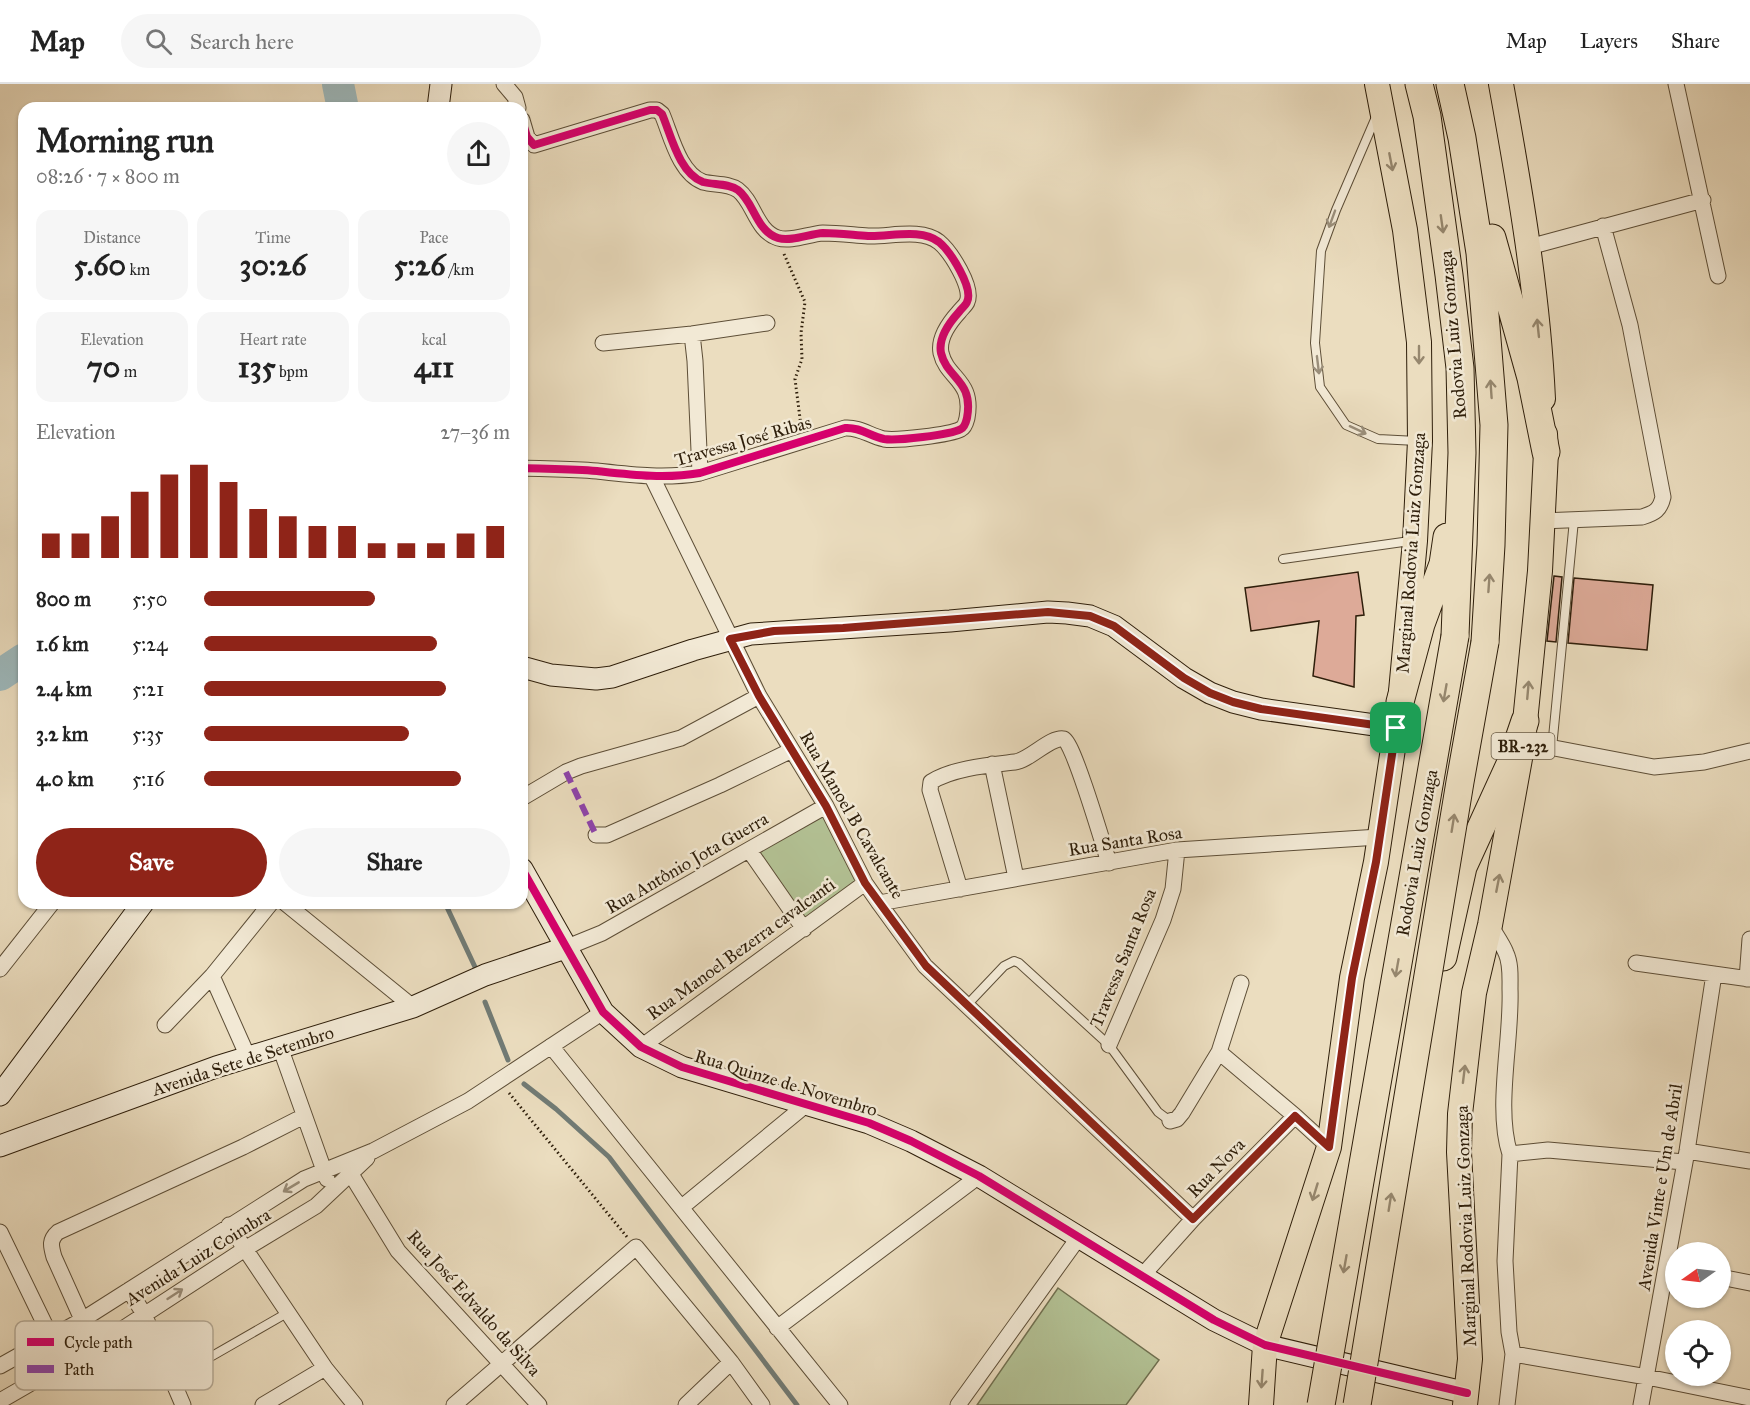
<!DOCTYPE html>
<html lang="en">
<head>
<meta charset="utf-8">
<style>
	:root { --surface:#fff; --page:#f6f6f6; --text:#222; --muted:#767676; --line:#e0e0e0; --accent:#8f2418 }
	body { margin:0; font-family:"IM FELL Great Primer",serif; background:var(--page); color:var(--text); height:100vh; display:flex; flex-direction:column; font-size:22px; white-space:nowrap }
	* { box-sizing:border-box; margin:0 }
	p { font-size:20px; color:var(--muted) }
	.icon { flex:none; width:33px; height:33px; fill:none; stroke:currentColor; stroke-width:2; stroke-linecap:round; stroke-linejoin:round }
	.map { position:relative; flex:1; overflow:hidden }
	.panel { position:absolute; left:18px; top:18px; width:510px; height:807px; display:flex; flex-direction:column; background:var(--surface); border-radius:18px; box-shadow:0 2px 4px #0004 }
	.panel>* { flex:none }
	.needle { width:39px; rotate:256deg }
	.controls { position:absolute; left:1665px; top:1158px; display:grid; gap:12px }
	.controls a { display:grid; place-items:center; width:66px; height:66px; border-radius:50%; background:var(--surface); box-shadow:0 2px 4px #0004; font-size:30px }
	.pin { position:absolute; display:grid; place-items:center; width:51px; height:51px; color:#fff; margin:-26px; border-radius:12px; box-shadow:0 3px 9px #0006 }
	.round { display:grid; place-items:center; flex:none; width:63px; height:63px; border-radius:32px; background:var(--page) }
	.overview { display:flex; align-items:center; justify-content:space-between; height:102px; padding:0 18px }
	h1 { font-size:33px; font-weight:800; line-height:45px }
	.metrics { display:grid; grid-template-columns:repeat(3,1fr); gap:9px; height:102px; padding:6px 18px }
	.metrics div { display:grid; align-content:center; border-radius:15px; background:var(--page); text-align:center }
	.metrics b { font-size:30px; font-weight:800 }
	.metrics small { font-size:16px; font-weight:400 }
	.metrics p { font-size:16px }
	.chart { height:168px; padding:12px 18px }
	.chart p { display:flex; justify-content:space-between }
	.chart svg { width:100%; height:108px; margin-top:6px; stroke:var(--accent); stroke-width:6 }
	.primary-button { display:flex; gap:12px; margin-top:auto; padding:12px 18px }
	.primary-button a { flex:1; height:69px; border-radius:36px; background:var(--accent); color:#fff; font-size:24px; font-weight:800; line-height:69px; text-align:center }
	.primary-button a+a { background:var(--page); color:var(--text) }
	ul { padding:0 18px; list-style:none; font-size:20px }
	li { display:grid; grid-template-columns:96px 72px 1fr; align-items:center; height:45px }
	li i { height:15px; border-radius:8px; background:var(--accent) }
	header { display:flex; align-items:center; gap:36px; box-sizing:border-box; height:84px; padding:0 30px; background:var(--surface); border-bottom:2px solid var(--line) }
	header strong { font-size:28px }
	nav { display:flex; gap:33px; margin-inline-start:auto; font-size:21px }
	.search { width:420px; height:54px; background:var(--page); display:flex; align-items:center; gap:15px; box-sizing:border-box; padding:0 21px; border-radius:33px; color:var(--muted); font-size:22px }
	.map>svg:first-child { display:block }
	.green { fill:#b3c295; stroke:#707050; stroke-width:1.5 }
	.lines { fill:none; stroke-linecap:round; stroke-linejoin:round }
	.stream { stroke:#717b75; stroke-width:5 }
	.river { stroke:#9db9bd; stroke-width:32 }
	.building { fill:#ddaa98; stroke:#2e1e0a; stroke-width:1.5 }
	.lane-casing { stroke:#5d4e37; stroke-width:10 }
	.street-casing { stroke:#5d4e37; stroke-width:17 }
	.secondary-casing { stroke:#2e1e0a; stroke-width:23 }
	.primary-casing { stroke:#2e1e0a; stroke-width:26 }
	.highway-casing { stroke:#2e1e0a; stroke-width:29 }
	.path { stroke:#2e1e0a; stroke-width:3; stroke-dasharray:1.5 3; stroke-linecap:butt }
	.lane { stroke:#f2e9d5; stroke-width:8 }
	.street { stroke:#f2e9d5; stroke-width:15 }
	.secondary { stroke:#f2e9d5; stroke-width:21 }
	.primary { stroke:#ebddbf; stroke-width:24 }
	.highway { stroke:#ebddbf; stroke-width:27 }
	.highway-bridge-casing { stroke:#2e1e0a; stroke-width:29; stroke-linecap:butt }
	.highway-bridge { stroke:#ebddbf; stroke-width:27 }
	.quiet { stroke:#8e44ad; stroke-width:6; stroke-dasharray:12 6; stroke-linecap:butt }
	.cycleway-casing { stroke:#f2e9d5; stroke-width:11 }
	.cycleway { stroke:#d6006c; stroke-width:8 }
	.oneway { stroke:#96876e }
	.oneway2 { stroke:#9a8e7a }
	.route-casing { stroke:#fff; stroke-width:12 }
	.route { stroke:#8f2418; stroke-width:8 }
	.labels { text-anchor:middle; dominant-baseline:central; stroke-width:5; stroke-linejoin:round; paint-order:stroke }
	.shield { fill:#f2e9d5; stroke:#695b47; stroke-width:1.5 }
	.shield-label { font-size:16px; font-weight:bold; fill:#2e1e0a }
	.street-label { font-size:18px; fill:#2e1e0a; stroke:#f2e9d5 }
	.key { fill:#f2e9d5; stroke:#b7ac98; stroke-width:1.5 }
	.key-label { font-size:16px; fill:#2e1e0a }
</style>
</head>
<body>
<header>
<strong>Map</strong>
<div class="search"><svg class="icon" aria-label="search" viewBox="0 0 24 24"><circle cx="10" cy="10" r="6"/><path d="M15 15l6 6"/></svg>Search here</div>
<nav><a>Map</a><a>Layers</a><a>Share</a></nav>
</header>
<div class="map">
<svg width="1750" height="1321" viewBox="0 0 1750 1321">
	<rect width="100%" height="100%" fill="#ebddbf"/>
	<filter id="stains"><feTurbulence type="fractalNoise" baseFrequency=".00333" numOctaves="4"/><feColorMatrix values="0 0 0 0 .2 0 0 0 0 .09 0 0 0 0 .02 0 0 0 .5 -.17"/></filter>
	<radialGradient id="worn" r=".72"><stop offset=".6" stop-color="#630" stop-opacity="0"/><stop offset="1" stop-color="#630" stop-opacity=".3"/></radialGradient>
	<!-- green -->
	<path class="green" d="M824,728L861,797L807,837L756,766Z
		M1058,1204L1159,1276L1126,1321H977Z"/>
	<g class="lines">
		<!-- stream -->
		<path class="stream" d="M445,819L475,883
			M485,918L508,976
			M524,1000L556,1025L609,1073L797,1321"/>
		<!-- river -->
		<path class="river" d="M338,0L342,20L340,24
			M0,591L24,575"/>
	</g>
	<!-- building -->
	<path class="building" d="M1358,488L1364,531L1356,532L1354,603L1313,592L1319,537L1251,547L1245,504Z
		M1554,492L1562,493L1556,558L1547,557Z
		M1574,494L1653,501L1647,566L1568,559Z"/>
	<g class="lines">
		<!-- lane casing -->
		<g class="lane-casing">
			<path id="lane" d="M1376,33L1336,126L1321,167L1315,259L1320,303L1346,341L1378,355L1417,357
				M1283,475L1410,457
				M1552,664L1574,436
				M967,921L1004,882L1014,877L1019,879L1109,961L1158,1028L1170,1037
				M172,1295L287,1229"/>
		</g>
		<!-- street casing -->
		<g class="street-casing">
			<path id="street" d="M504,0L515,13L518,24
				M1676,0L1718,192
				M522,36L527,53L534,61L650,26H657L662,30C671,51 679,89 703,98C714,101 728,99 738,106C754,118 756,147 778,154C791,158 809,150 823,149C838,149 853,151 868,152C890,153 921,144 939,158C950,167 974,204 967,218C966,221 961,225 959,228C949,239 938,254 941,269C947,295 974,296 967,334C966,338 965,343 961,345C950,351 896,357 884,355C870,352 860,343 845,344L700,389C665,395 633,391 597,387C572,385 547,385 522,384
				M1529,163L1703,116
				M692,250L695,277L700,389
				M603,259L692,250L767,239
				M652,393L759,612L826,722L865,799L879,819L925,882L1193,1135
				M1541,437L1642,433C1655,429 1660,426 1663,413L1630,241L1603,142
				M1523,658L1654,683L1704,678L1750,667
				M992,680L1016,794
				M522,714L566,688L581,682L681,654L759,612
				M596,751H607L720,701L792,666
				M749,766L804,845
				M960,805L930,706L931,698C953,684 990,681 1015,678C1030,676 1051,652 1064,655C1073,658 1104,763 1109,779
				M285,819L413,923
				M879,819L1177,766L1379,753
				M1490,841C1495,850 1502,859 1506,869C1511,880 1510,893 1510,905C1512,956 1495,1024 1510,1070
				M565,864L602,849L826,722
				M1636,879L1750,895
				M0,885L52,819
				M212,892L248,973
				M1747,895L1750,855
				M165,941L212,892L271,819
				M1109,961L1163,836L1173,805L1177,766
				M551,962L840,1321
				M280,963L327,1095
				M641,963L865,799
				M1219,968L1295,1032L1329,1063
				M1170,1037L1177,1035L1182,1029L1219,968L1241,899
				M1687,1067L1750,1077
				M346,1082L398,1167L539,1321
				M682,1123L807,1020
				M229,1141L325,1284L355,1321
				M0,1148L64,1280
				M1142,1192L1193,1135L1295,1032
				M1720,1193L1750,1199
				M129,1206L144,1230L183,1321
				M777,1244L979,1092
				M94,1262L54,1173C51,1162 49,1156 58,1148L243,1063L304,1032
				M1513,1270L1647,1293L1750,1314
				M0,1282L82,1236L304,1095L373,1067L468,1017L603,928
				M0,1317L104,1257L245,1165L316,1122L367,1074
				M263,1321L325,1284
				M454,1321L636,1163L731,1278L762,1321
				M686,1321L731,1278
				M958,1321L1079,1153
				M1507,1321L1513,1270L1509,1248L1505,1177L1510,1070L1548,1066L1684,1078
				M1641,1321L1687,1067L1714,890"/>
		</g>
		<!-- secondary casing -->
		<g class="secondary-casing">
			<path id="secondary" d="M438,24L441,0
				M522,583L551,591L596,595L612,593L693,566L751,550L950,537L1048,528L1067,529L1090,532L1114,542L1184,594L1210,609L1233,618L1261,625L1396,644
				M522,785L603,928L641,963L682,983L869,1039L911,1057L979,1092L1214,1236L1265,1261L1467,1309
				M0,1011L143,819
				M0,1062L216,983L413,923L485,891L565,864"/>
		</g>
		<!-- primary casing -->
		<g class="primary-casing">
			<path id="primary" d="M1501,0C1520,105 1538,209 1543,315
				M1261,1321L1265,1261L1329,1063L1352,894L1376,778L1400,618L1415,457L1420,357L1419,258L1405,146L1377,0
				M1465,1321L1470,1275L1459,1068L1460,1030L1474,909L1490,841L1523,658L1540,487L1546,368L1545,350"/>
		</g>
		<!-- highway casing -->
		<g class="highway-casing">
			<path id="highway" d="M1419,0L1427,32L1449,191L1460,284L1462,369L1455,552
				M1450,0L1462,54L1480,169L1494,341L1491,461L1485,558
				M1492,154L1531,294L1546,368
				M1400,618L1421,540L1443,480L1447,453
				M1443,873L1463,783L1511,678L1525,637"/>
		</g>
		<!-- path -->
		<path class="path" d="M784,170L805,218L801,249L802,275L795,295L801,342
			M509,1009L627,1153"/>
		<!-- lane -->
		<use href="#lane" class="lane"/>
		<!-- street -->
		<use href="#street" class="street"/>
		<!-- secondary -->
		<use href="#secondary" class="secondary"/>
		<!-- primary -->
		<use href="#primary" class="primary"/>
		<!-- highway -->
		<use href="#highway" class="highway"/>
		<!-- highway-bridge casing -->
		<g class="highway-bridge-casing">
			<path id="highway-bridge" d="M1321,1321L1455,552
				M1357,1321L1460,698L1485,558"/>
		</g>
		<!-- highway-bridge -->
		<use href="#highway-bridge" class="highway-bridge"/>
		<!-- quiet -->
		<path class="quiet" d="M566,688L596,751"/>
		<!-- cycleway casing -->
		<g class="cycleway-casing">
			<path id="cycleway" d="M522,36L527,53L534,61L650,26H657L662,30C671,51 679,89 703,98C714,101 728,99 738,106C754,118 756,147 778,154C791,158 809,150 823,149C838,149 853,151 868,152C890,153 921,144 939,158C950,167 974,204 967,218C966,221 961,225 959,228C949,239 938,254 941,269C947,295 974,296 967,334C966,338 965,343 961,345C950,351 896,357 884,355C870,352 860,343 845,344L700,389C665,395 633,391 597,387C572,385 547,385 522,384
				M522,785L603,928L641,963L682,983L869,1039L911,1057L979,1092L1214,1236L1265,1261L1467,1309"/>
		</g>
		<!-- cycleway -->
		<use href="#cycleway" class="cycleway"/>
	</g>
	<!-- one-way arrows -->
	<defs><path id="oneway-shaft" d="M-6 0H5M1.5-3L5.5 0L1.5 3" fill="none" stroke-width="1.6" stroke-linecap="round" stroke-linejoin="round" transform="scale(1.5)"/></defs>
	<g class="oneway">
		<use href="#oneway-shaft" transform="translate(1391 78) rotate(79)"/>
		<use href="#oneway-shaft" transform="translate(1442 140) rotate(82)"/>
		<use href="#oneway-shaft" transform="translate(1538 244) rotate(-96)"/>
		<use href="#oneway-shaft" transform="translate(1419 271) rotate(90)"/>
		<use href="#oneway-shaft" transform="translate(1491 305) rotate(-94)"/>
		<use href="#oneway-shaft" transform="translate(1489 499) rotate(-86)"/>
		<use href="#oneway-shaft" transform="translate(1528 606) rotate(-85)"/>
		<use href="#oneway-shaft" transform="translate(1445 609) rotate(100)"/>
		<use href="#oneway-shaft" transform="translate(1453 739) rotate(-81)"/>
		<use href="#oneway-shaft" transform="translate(1498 799) rotate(-79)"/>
		<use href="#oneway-shaft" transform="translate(1397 884) rotate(100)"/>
		<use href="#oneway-shaft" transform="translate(1464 990) rotate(-83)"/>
		<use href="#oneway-shaft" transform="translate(1315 1108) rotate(107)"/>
		<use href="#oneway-shaft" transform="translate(1390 1118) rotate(-81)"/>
		<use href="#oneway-shaft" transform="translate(1345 1180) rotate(100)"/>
		<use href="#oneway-shaft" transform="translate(1262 1295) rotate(94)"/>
	</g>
	<g class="oneway2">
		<use href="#oneway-shaft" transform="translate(1332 135) rotate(110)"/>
		<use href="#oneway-shaft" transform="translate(1318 281) rotate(83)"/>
		<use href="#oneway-shaft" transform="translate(1358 346) rotate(25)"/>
		<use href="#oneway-shaft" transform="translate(291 1103) rotate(149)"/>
		<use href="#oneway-shaft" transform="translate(175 1210) rotate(-33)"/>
	</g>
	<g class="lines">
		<!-- route casing -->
		<g class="route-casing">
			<path id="route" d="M1048,528L1090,532L1114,542L1184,594L1210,609L1233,618L1261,625L1396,644L1376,778L1352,894L1329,1063L1295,1032L1193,1135L926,882L865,799L826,722L759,612L730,555L774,547L843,544Z"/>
		</g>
		<!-- route -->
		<use href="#route" class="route"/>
	</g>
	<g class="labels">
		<!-- shield labels -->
		<rect class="shield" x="1491.5" y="649" width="63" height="26" rx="4.5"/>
		<g class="shield-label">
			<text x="1523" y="662">BR-232</text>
		</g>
		<!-- street labels -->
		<g class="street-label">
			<text transform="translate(1453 251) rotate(-95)">Rodovia Luiz Gonzaga</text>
			<text transform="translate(743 357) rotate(-16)">Travessa José Ribas</text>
			<text transform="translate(1411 469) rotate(-86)">Marginal Rodovia Luiz Gonzaga</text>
			<text transform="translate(852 731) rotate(60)">Rua Manoel B Cavalcante</text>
			<text transform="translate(1125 757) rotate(-9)">Rua Santa Rosa</text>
			<text transform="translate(1417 769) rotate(-80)">Rodovia Luiz Gonzaga</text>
			<text transform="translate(687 779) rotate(-30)">Rua Antônio Jota Guerra</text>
			<text transform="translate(741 865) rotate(-36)">Rua Manoel Bezerra cavalcanti</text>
			<text transform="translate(1123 874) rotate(-68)">Travessa Santa Rosa</text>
			<text transform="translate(243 977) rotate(-18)">Avenida Sete de Setembro</text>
			<text transform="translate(786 999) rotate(17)">Rua Quinze de Novembro</text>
			<text transform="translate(1216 1084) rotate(-46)">Rua Nova</text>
			<text transform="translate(1660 1103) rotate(-81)">Avenida Vinte e Um de Abril</text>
			<text transform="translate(1466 1142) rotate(-92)">Marginal Rodovia Luiz Gonzaga</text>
			<text transform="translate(198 1173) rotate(-32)">Avenida Luiz Coimbra</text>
			<text transform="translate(474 1219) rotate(48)">Rua José Edvaldo da Silva</text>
		</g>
	</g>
	<!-- legend -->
	<rect x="15" y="1237" width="198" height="69" rx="9" class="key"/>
	<rect x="27" y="1254" width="27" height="8" fill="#d6006c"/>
	<rect x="27" y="1281" width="27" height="8" fill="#8e44ad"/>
	<g class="key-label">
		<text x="64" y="1264">Cycle path</text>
		<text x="64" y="1291">Path</text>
	</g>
	<rect width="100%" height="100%" filter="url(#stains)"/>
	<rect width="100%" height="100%" fill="url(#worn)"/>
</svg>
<div class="controls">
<a><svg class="needle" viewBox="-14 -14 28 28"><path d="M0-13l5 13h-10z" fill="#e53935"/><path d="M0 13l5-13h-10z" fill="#767676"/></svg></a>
<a><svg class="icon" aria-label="locate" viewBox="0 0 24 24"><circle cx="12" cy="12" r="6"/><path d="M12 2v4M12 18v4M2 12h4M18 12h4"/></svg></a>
</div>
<div class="pin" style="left:1396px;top:644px;background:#1e9e55"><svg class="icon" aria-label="arrive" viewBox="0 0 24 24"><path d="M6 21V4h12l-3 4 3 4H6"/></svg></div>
<section class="panel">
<div class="overview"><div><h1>Morning run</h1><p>08:26 · 7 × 800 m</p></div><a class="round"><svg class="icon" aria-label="share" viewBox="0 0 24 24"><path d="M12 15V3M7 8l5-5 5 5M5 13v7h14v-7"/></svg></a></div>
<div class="metrics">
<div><p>Distance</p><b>5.60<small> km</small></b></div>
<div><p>Time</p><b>30:26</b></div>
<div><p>Pace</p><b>5:26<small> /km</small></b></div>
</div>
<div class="metrics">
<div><p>Elevation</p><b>70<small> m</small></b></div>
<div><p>Heart rate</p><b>135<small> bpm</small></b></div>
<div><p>kcal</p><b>411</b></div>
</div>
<div class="chart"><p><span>Elevation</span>27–36 m</p>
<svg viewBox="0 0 160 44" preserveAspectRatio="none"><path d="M5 44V34M15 44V34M25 44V27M35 44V17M45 44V10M55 44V6M65 44V13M75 44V24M85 44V27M95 44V31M105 44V31M115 44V38M125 44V38M135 44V38M145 44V34M155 44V31"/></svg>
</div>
<ul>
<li><b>800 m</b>5:50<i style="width:56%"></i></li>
<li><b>1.6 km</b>5:24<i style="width:76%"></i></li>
<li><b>2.4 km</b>5:21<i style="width:79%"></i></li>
<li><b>3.2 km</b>5:35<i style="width:67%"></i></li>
<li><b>4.0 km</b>5:16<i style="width:84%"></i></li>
</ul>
<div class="primary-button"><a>Save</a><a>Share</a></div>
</section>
</div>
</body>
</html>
